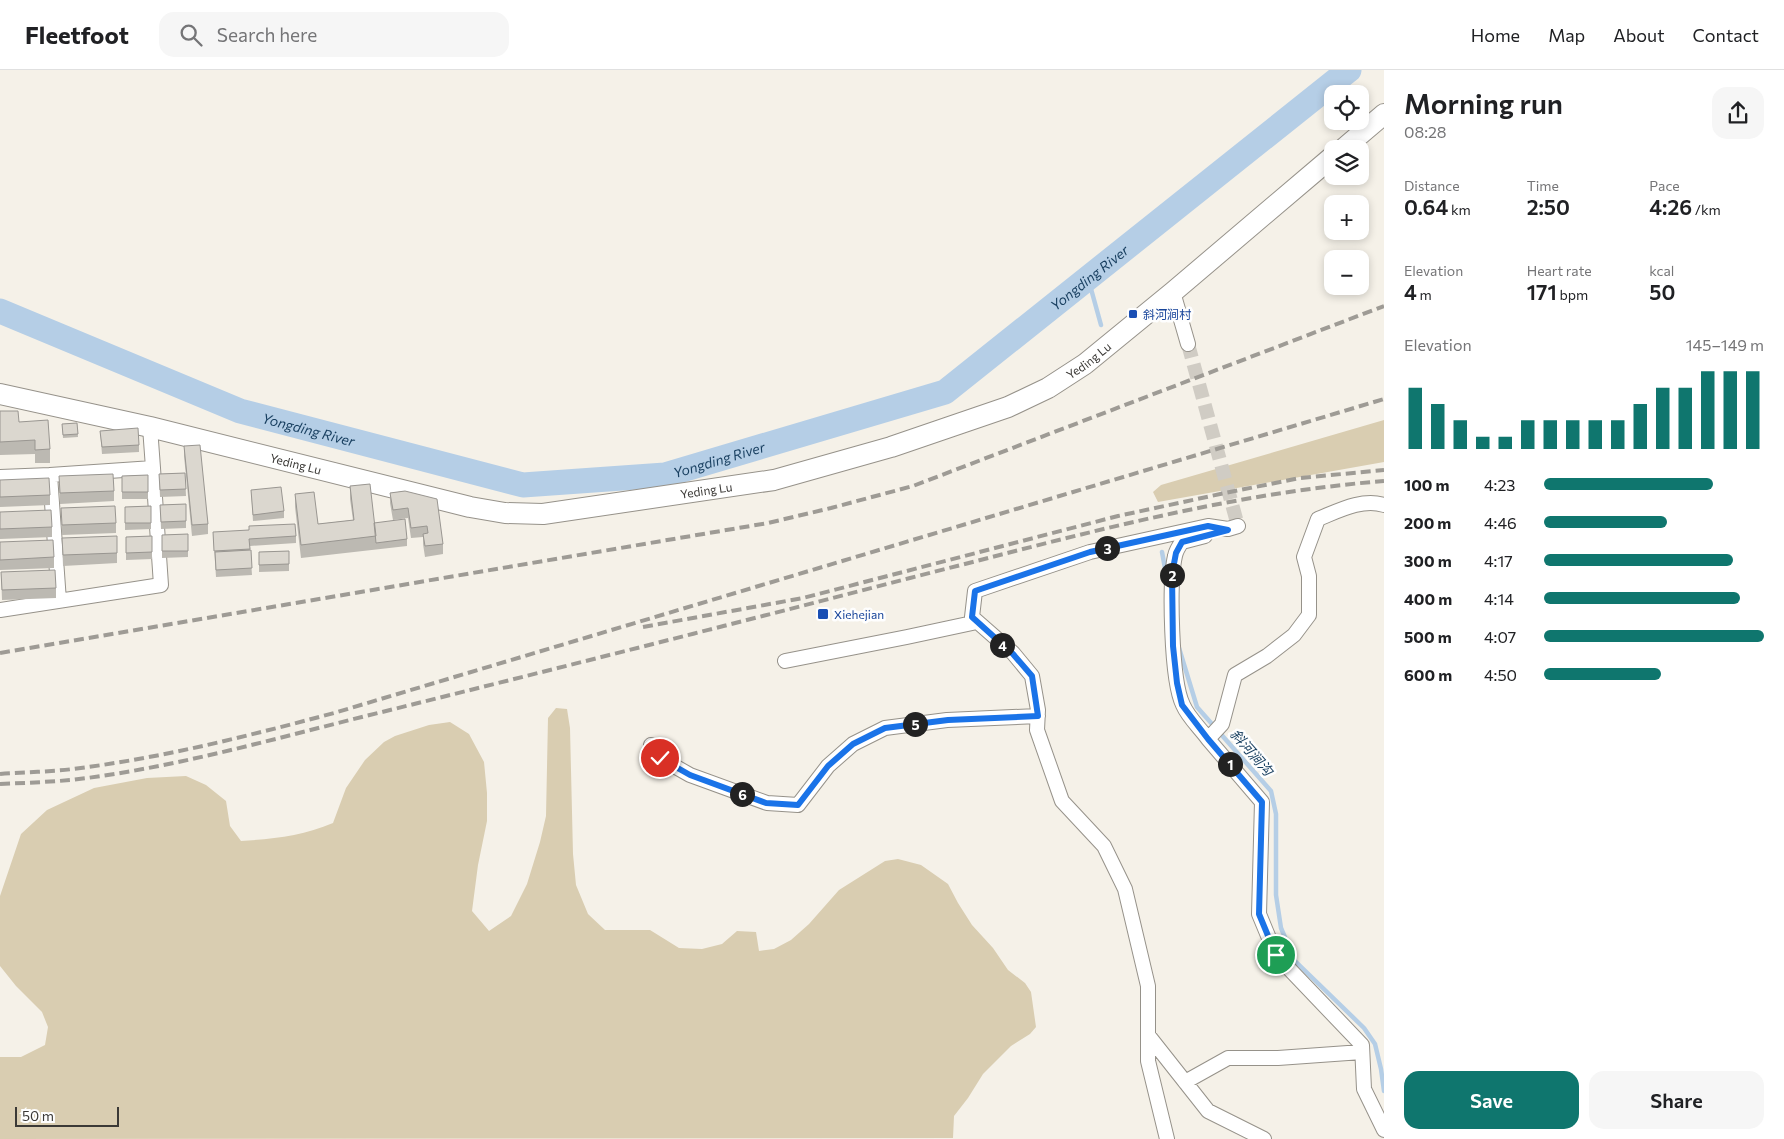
<!DOCTYPE html>
<html lang="en">
<head>
<meta charset="utf-8">
<style>
	:root { --surface:#fff; --page:#f6f6f6; --text:#202124; --muted:#757577; --line:#e0e0e0; --accent:#0f766e }
	body { margin:0; font-family:Commissioner,"Noto Sans SC",sans-serif; background:var(--page); color:var(--text); height:100vh; display:flex; flex-direction:column; font-size:19px; white-space:nowrap }
	* { box-sizing:border-box; margin:0 }
	p { font-size:16px; color:var(--muted) }
	.icon { flex:none; width:28px; height:28px; fill:none; stroke:currentColor; stroke-width:2; stroke-linecap:round; stroke-linejoin:round }
	.map { position:relative; flex:1; overflow:hidden }
	.details { display:flex; flex-direction:column; background:var(--surface); width:400px }
	.details>* { flex:none }
	.fabs { position:absolute; left:1324px; top:15px; display:grid; gap:10px }
	.fabs a { display:grid; place-items:center; width:45px; height:45px; border-radius:10px; background:var(--surface); box-shadow:0 2px 8px #0003; font-size:25px }
	.scale { position:absolute; left:15px; bottom:12px; width:104px; box-sizing:border-box; padding-left:5px; border:2px solid #3b3936; border-top:0; font-size:14px; line-height:18px; white-space:nowrap; color:#3b3936; -webkit-text-stroke:4px #fefefe; paint-order:stroke }
	.pin { position:absolute; display:grid; place-items:center; width:42px; height:42px; color:#fff; margin:-21px; border:2px solid #fff; border-radius:50%; box-shadow:0 1px 5px #0007 }
	.km { position:absolute; width:25px; height:25px; margin:-12px; border-radius:50%; background:#222; color:#fff; font-size:14px; line-height:25px; text-align:center }
	.round { display:grid; place-items:center; flex:none; width:52px; height:52px; border-radius:15px; background:var(--page) }
	.overview { display:flex; align-items:center; justify-content:space-between; height:85px; padding:0 20px }
	h1 { font-size:28px; font-weight:600; line-height:38px }
	.metrics { display:grid; grid-template-columns:repeat(3,1fr); gap:8px; height:85px; padding:5px 20px }
	.metrics div { display:grid; align-content:center }
	.metrics b { font-size:21px; font-weight:600 }
	.metrics small { font-size:14px; font-weight:400 }
	.metrics p { font-size:14px }
	.chart { height:140px; padding:10px 20px }
	.chart p { display:flex; justify-content:space-between }
	.chart svg { width:100%; height:90px; margin-top:5px; stroke:var(--accent); stroke-width:6 }
	.cta { display:flex; gap:10px; margin-top:auto; padding:10px 20px }
	.cta a { flex:1; height:58px; border-radius:15px; background:var(--accent); color:#fff; font-size:20px; font-weight:600; line-height:58px; text-align:center }
	.cta a+a { background:var(--page); color:var(--text) }
	ul { padding:0 20px; list-style:none; font-size:16px }
	li { display:grid; grid-template-columns:80px 60px 1fr; align-items:center; height:38px }
	li i { height:12px; border-radius:6px; background:var(--accent) }
	header { display:flex; align-items:center; gap:30px; box-sizing:border-box; height:70px; padding:0 25px; background:var(--surface); border-bottom:1px solid var(--line) }
	header strong { font-size:24px }
	nav { display:flex; gap:28px; margin-inline-start:auto; font-size:18px }
	.search { width:350px; height:45px; background:var(--page); display:flex; align-items:center; gap:12px; box-sizing:border-box; padding:0 18px; border-radius:15px; color:var(--muted); font-size:19px }
	main { display:flex; flex:1; min-height:0 }
	.map>svg:first-child { display:block }
	.green { fill:#d9cdb1 }
	.lines { fill:none; stroke-linecap:round; stroke-linejoin:round }
	.stream { stroke:#b5cee6; stroke-width:4.5 }
	.river { stroke:#b5cee6; stroke-width:25 }
	.minor-tunnel { stroke:#d0ccc4; stroke-width:14; stroke-dasharray:14 7; stroke-linecap:butt }
	.minor-casing { stroke:#96928a; stroke-width:16 }
	.secondary-casing { stroke:#96928a; stroke-width:22 }
	.minor { stroke:#fff; stroke-width:14 }
	.secondary { stroke:#fff; stroke-width:20 }
	.rail { stroke:#9e9b95; stroke-width:4; stroke-dasharray:10 5; stroke-linecap:butt }
	.wall { fill:#bcb9b2 }
	.building { fill:#dbd7cf; stroke:#999691 }
	.route-casing { stroke:#fff; stroke-width:10 }
	.route { stroke:#1a73e8; stroke-width:6 }
	.transit-dot { fill:#1a4fb4; stroke:#fefefe; stroke-width:2 }
	.labels { text-anchor:middle; dominant-baseline:central; stroke-width:5; stroke-linejoin:round; paint-order:stroke }
	.transit-label { font-size:12px; fill:#164399; stroke:#fefefe; text-anchor:start }
	.street-label { font-size:12px; fill:#3b3936; stroke:#fefefe }
	.water-label { font-size:14px; font-style:italic; fill:#173e5f; stroke:#fefefe }
</style>
</head>
<body>
<header>
<strong>Fleetfoot</strong>
<div class="search"><svg class="icon" aria-label="search" viewBox="0 0 24 24"><circle cx="10" cy="10" r="6"/><path d="M15 15l6 6"/></svg>Search here</div>
<nav><a>Home</a><a>Map</a><a>About</a><a>Contact</a></nav>
</header>
<main>
<div class="map">
<svg width="1384" height="1069" viewBox="0 0 1384 1069">
	<rect width="100%" height="100%" fill="#f5f1e8"/>
	<!-- green -->
	<path class="green" d="M1384,350V392L1158,432L1153,422L1161,415Z
		M556,638L567,639L570,658L573,784L576,815L588,844L605,860H650L679,878L702,879L722,874L737,861L756,862L759,881L774,879L791,870L809,854L839,820L885,791L898,789L921,795L948,814L958,833L972,855L993,878L1008,900L1025,913L1031,922L1036,957L1030,964L1011,976L983,1004L968,1028L954,1046L953,1068L0,1069V987H21L45,975L48,957L42,942L16,916L0,896V826L21,764L47,740L94,718L147,708L186,706L206,715L226,731L230,756L241,771C273,769 303,766 333,753L346,718L365,690L384,672L395,666L429,655L450,652L469,664L484,692L487,723V751L478,795L472,841L489,861L511,846L527,814L540,772L546,746L548,648Z"/>
	<g class="lines">
		<!-- stream -->
		<path class="stream" d="M1088,208L1101,255
			M1162,482L1167,509
			M1179,578L1197,637L1271,721L1276,744V825L1281,858L1295,891L1364,958L1375,974L1381,999L1384,1021"/>
		<!-- river -->
		<path class="river" id="s1" d="M0,241L240,341L523,415L665,405L945,322L1349,0"/>
		<!-- minor-tunnel -->
		<path class="minor-tunnel" d="M1188,274L1238,456"/>
		<!-- minor casing -->
		<g class="minor-casing">
			<path id="minor" d="M1173,222L1188,274
				M50,405L59,531
				M0,407L50,405L153,398L150,357
				M1384,435C1362,428 1338,441 1318,449L1304,487L1309,506V545L1294,565L1267,586L1235,605L1222,654L1208,669L1262,732L1259,844L1276,885L1362,975L1364,1019L1384,1060
				M1205,466L1182,472C1179,476 1176,481 1175,486C1169,512 1171,611 1183,635C1188,647 1200,658 1208,669
				M0,540L161,515L153,398
				M785,591L907,567L977,552
				M651,675L660,688L690,705L767,733L798,735L828,696L853,674L885,658L947,650L1038,646
				M1148,965L1208,1041L1264,1069
				M1185,1012L1228,988H1278L1362,982
				M1167,1069L1148,991V916L1125,819L1104,776L1062,731L1037,660L1038,640L1032,606L1013,583L972,547L975,521L1090,482L1208,456L1228,459L1238,456"/>
		</g>
		<!-- secondary casing -->
		<g class="secondary-casing">
			<g id="secondary">
				<path d="M1343,79L1384,44"/>
				<path id="s2" d="M0,324L150,357L470,437L505,443L543,444L774,410L891,377L1008,337L1048,318L1085,294L1173,222L1332,87"/>
			</g>
		</g>
		<!-- minor -->
		<use href="#minor" class="minor"/>
		<!-- secondary -->
		<use href="#secondary" class="secondary"/>
		<!-- rail -->
		<path class="rail" d="M643,557L803,528L1118,446L1225,423L1300,408L1384,400
			M0,583L768,453L831,438L913,416L1384,236
			M0,704C24,702 49,702 73,699C162,688 248,666 334,643L1384,329
			M0,714C24,713 48,712 71,710C175,698 276,668 378,643C555,599 733,554 910,508C1068,468 1221,424 1384,411"/>
	</g>
	<!-- wall -->
	<path class="wall" d="M0,341L19,352L50,379V393H35V384L0,385Z
		M77,353L78,367L63,368L62,354Z
		M100,361L139,375V382L102,384Z
		M184,376L208,454V464L192,466L184,386Z
		M185,403L186,426L160,427L159,404Z
		M148,405V429H122V406Z
		M59,406L114,421V431L60,434Z
		M0,410L50,425V435L0,437Z
		M350,416L374,453L407,469V476L301,488L295,437V424L318,454L353,450L350,429Z
		M251,420L284,441V448L253,451Z
		M405,421L443,474V484L425,487L423,474V467L411,468L408,448L393,450L390,433V423Z
		M186,434V458L161,459L160,435Z
		M151,436V459L125,460V437Z
		M61,438L116,453V463L62,465Z
		M0,442L52,457V467L0,469Z
		M213,462L296,466V473L250,476L252,505L216,507Z
		M188,464V487L162,488V465Z
		M152,466V489L126,490V467Z
		M62,468L117,483V493L63,496Z
		M0,472L54,487V498L0,500Z
		M289,481V501L259,502V482Z
		M1,502L56,518V528L2,530Z"/>
	<!-- building -->
	<path class="building" d="M0,341H18L19,352L48,350L50,379L35,380V370L0,372Z
		M77,353L78,364L63,365L62,354Z
		M138,358L139,375L102,377L100,361Z
		M200,375L208,454L192,455L184,376Z
		M185,403L186,419L160,420L159,404Z
		M113,404L114,421L60,423L59,406Z
		M148,405V422H122V406Z
		M49,408L50,425L0,427V410Z
		M370,414L376,466L301,475L295,424L314,422L318,454L354,450L350,416Z
		M281,417L284,441L253,445L251,420Z
		M405,421L437,429L443,474L425,476L423,464L428,463L427,456L411,458L408,438L393,440L390,423Z
		M186,434V451L161,452L160,435Z
		M115,436L116,453L62,455L61,438Z
		M151,436V453H125V437Z
		M51,440L52,457L0,459V442Z
		M405,449L407,469L376,473L374,453Z
		M295,454L296,466L249,469L250,479L214,481L213,462L249,460V456Z
		M188,464V481H162V465Z
		M117,466V483L63,485L62,468Z
		M152,466V482L126,483V467Z
		M53,470L54,487L0,490V472Z
		M251,480L252,498L216,500L215,482Z
		M289,481V494L259,495V482Z
		M55,500L56,518L2,520L1,502Z"/>
	<g class="lines">
		<!-- route casing -->
		<g class="route-casing">
			<path id="route" d="M660,688L690,705L766,733L798,735L828,696L853,674L885,658L948,650L1038,646L1032,606L1013,584L972,547L975,521L1090,482L1208,456L1228,460L1182,472L1176,483L1172,504L1173,576L1177,613L1182,635L1208,669L1262,732L1259,844L1276,885"/>
		</g>
		<!-- route -->
		<use href="#route" class="route"/>
	</g>
	<!-- markers -->
	<g class="transit-dot">
		<rect x="1128" y="239" width="10" height="10" rx="2.5"/>
		<rect x="817" y="538" width="12" height="12" rx="2.5"/>
	</g>
	<g class="labels">
		<!-- transit labels -->
		<g class="transit-label">
			<text x="1143" y="244">斜河涧村</text>
			<text x="834" y="544">Xiehejian</text>
		</g>
		<!-- street labels -->
		<g class="street-label">
			<text stroke="none"><textPath href="#s2" startOffset="1129">Yeding Lu</textPath></text>
			<text stroke="none"><textPath href="#s2" startOffset="304">Yeding Lu</textPath></text>
			<text stroke="none"><textPath href="#s2" startOffset="722">Yeding Lu</textPath></text>
		</g>
		<!-- water labels -->
		<g class="water-label">
			<text stroke="none"><textPath href="#s1" startOffset="1171">Yongding River</textPath></text>
			<text stroke="none"><textPath href="#s1" startOffset="331">Yongding River</textPath></text>
			<text stroke="none"><textPath href="#s1" startOffset="751">Yongding River</textPath></text>
			<text transform="translate(1252 682) rotate(49)">斜河涧沟</text>
		</g>
	</g>
</svg>
<div class="fabs">
<a><svg class="icon" aria-label="locate" viewBox="0 0 24 24"><circle cx="12" cy="12" r="6"/><path d="M12 2v4M12 18v4M2 12h4M18 12h4"/></svg></a>
<a><svg class="icon" aria-label="layers" viewBox="0 0 24 24"><path d="M12 4l9 5-9 5-9-5zM3 14l9 5 9-5"/></svg></a>
<a>+</a>
<a>−</a>
</div>
<div class="scale">50 m</div>
<div class="pin" style="left:1276px;top:885px;background:#1e9e55"><svg class="icon" aria-label="arrive" viewBox="0 0 24 24"><path d="M6 21V4h12l-3 4 3 4H6"/></svg></div>
<div class="pin" style="left:660px;top:688px;background:#d93025"><svg class="icon" aria-label="check" viewBox="0 0 24 24"><path d="M5 12l5 5 9-10"/></svg></div>
<b class="km" style="left:1230px;top:694px">1</b>
<b class="km" style="left:1172px;top:505px">2</b>
<b class="km" style="left:1107px;top:478px">3</b>
<b class="km" style="left:1002px;top:575px">4</b>
<b class="km" style="left:915px;top:654px">5</b>
<b class="km" style="left:742px;top:724px">6</b>
</div>
<section class="details">
<div class="overview"><div><h1>Morning run</h1><p>08:28</p></div><a class="round"><svg class="icon" aria-label="share" viewBox="0 0 24 24"><path d="M12 15V3M7 8l5-5 5 5M5 13v7h14v-7"/></svg></a></div>
<div class="metrics">
<div><p>Distance</p><b>0.64<small> km</small></b></div>
<div><p>Time</p><b>2:50</b></div>
<div><p>Pace</p><b>4:26<small> /km</small></b></div>
</div>
<div class="metrics">
<div><p>Elevation</p><b>4<small> m</small></b></div>
<div><p>Heart rate</p><b>171<small> bpm</small></b></div>
<div><p>kcal</p><b>50</b></div>
</div>
<div class="chart"><p><span>Elevation</span>145–149 m</p>
<svg viewBox="0 0 160 44" preserveAspectRatio="none"><path d="M5 44V14M15 44V22M25 44V30M35 44V38M45 44V38M55 44V30M65 44V30M75 44V30M85 44V30M95 44V30M105 44V22M115 44V14M125 44V14M135 44V6M145 44V6M155 44V6"/></svg>
</div>
<ul>
<li><b>100 m</b>4:23<i style="width:77%"></i></li>
<li><b>200 m</b>4:46<i style="width:56%"></i></li>
<li><b>300 m</b>4:17<i style="width:86%"></i></li>
<li><b>400 m</b>4:14<i style="width:89%"></i></li>
<li><b>500 m</b>4:07<i style="width:100%"></i></li>
<li><b>600 m</b>4:50<i style="width:53%"></i></li>
</ul>
<div class="cta"><a>Save</a><a>Share</a></div>
</section>
</main>
</body>
</html>
